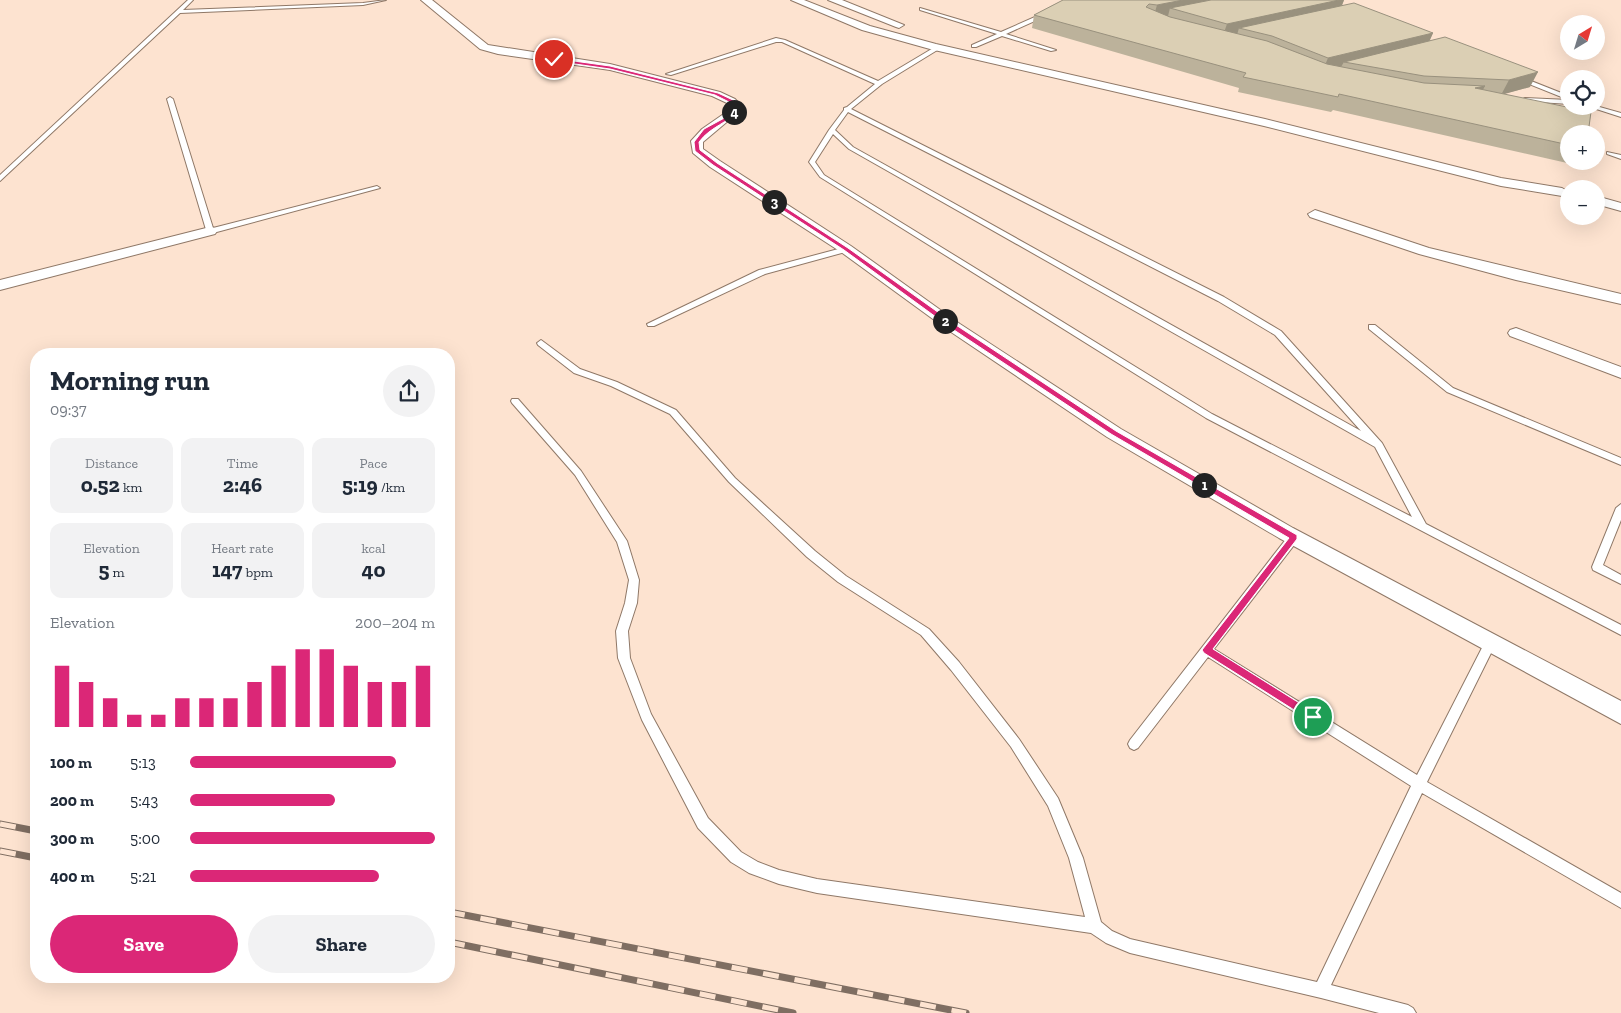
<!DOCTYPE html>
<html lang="en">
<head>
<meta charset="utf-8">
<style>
	:root { --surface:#fff; --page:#f2f2f3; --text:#1f2937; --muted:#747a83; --accent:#db2777 }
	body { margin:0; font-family:"Zilla Slab",serif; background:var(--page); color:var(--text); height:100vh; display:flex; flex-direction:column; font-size:19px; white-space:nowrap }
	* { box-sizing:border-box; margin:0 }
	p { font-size:16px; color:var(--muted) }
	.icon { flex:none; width:28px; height:28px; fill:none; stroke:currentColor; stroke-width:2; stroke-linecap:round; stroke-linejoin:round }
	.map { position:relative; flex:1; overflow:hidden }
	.drawer { position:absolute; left:30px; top:348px; width:425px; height:635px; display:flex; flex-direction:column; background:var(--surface); border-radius:20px; box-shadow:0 5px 20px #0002 }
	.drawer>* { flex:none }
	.needle { width:32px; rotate:38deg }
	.controls { position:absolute; left:1560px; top:15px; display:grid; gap:10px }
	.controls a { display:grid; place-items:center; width:45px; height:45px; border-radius:50%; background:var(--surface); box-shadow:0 5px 20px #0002; font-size:25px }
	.pin { position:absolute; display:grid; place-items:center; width:42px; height:42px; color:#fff; margin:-21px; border:2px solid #fff; border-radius:50%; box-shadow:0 1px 5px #0007 }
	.km { position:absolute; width:25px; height:25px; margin:-12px; border-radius:50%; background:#222; color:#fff; font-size:14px; line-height:25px; text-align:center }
	.round { display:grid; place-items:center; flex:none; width:52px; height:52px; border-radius:26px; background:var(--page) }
	.summary { display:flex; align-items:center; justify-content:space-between; height:85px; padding:0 20px }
	h1 { font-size:28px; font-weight:700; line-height:38px }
	.metrics { display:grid; grid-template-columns:repeat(3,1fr); gap:8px; height:85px; padding:5px 20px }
	.metrics div { display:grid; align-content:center; border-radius:12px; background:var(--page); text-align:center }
	.metrics b { font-size:21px; font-weight:700 }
	.metrics small { font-size:14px; font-weight:400 }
	.metrics p { font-size:14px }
	.chart { height:140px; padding:10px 20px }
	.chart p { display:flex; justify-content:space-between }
	.chart svg { width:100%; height:90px; margin-top:5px; stroke:var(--accent); stroke-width:6 }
	.button { display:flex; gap:10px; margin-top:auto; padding:10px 20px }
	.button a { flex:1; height:58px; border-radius:30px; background:var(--accent); color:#fff; font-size:20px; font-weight:700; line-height:58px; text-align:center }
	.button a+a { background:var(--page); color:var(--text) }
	ul { padding:0 20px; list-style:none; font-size:16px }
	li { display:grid; grid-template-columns:80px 60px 1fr; align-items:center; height:38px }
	li i { height:12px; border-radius:6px; background:var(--accent) }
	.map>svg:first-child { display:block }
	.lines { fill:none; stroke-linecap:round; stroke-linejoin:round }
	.service-casing { stroke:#8f7867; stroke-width:2 }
	.minor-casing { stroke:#8f7867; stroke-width:2 }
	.service { fill:#fff; fill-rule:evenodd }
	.minor { fill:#fff; fill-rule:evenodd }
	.rail-casing { stroke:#7f6e62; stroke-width:7 }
	.rail { stroke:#fde3d0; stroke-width:5; stroke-dasharray:16; stroke-linecap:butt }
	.wall { fill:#bcb29b }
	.shaded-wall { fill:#99917e }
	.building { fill:#dbcfb4; stroke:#99917e }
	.route { fill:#db2777; stroke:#fff }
</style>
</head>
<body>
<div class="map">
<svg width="1621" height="1013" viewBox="0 0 1621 1013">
	<rect width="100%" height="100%" fill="#fde3d0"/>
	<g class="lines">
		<!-- service casing -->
		<g class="service-casing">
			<path id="service" d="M188,0H193L183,10L363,3L386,0L363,5L180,13L0,181V175Z
				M920,8L1001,32L1044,13H1048V15L1006,34L1056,50L1051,51L1002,36L976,47H972V45L997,34L920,10Z
				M776,38L785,40L878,81L935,47H939V49L882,84L851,109L1224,297L1281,331L1382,443L1426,524L1621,625V635L1206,418L820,177L809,162L829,130L844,110V108L847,107L875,84L782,42H776L671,75L666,74ZM848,112L1218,301L1275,335L1361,431L853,147L835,130ZM833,134L849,149L1375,447L1412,517L1212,414L824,175L815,162Z
				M1521,77L1569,96V100L1519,80V78Z
				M170,97L173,99L213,228L377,186L380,188L213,233H207L167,99Z
				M1525,98L1569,100V104L1523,101V99Z
				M1587,106H1596L1621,113V117Z
				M1607,152L1621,155V159L1607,154Z
				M846,247H849V251L765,274L654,326H648L647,324L759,270Z
				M1369,325H1375L1453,388L1621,458V465L1447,392L1369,329Z
				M541,340L580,369L617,382L676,410L735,478L815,551L846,576L929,629L959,662L1019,739L1058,798L1083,858L1101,922L1112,931L1130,939L1317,982L1411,786L1208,657L1138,748L1134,750L1130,748L1128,744L1130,740L1290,534H1298L1299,537L1298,540L1214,649L1417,775L1486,640L1490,638L1494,640L1496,643L1427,782L1621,893V908L1422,793L1331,985L1408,1005L1413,1008L1416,1013H1379L1321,998L1130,953L1106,943L1091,933L817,893L779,884L749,873L731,862L698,828L642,720L618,658L616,631L625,603L629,580L617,542L575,475L512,403L511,401L512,399H518L581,471L627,541L639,580L637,603L628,631L630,658L651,714L708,818L741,852L758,862L779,870L817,879L1085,917L1069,858L1048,806L1011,747L951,670L921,635L838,582L807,557L729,482L670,414L611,386L574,373L538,345L537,343Z
				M1621,504V520L1603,565L1621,575V584L1593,570L1592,567L1616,508Z"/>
		</g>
		<!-- minor casing -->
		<g class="minor-casing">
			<path id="minor" d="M421,0H432L488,45L610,64L720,92L735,99L743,108L741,110L703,142V149L720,161L851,246L960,324L1121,429L1293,528L1621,701V724L1279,538L1107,437L948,330L841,252L710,167L693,153L691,141L702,129L728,111L731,108L727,103L712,96L610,70L498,54L480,49Z
				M791,0H804L870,26L936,44L1265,119L1501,178L1562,188L1569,192L1562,196L1501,186L1264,126L930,49L862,30Z
				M828,0H842L904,25L899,28L896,27Z
				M1596,196L1621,203V211L1596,204Z
				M1315,210L1429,248L1621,294V304L1516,280L1419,254L1310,217L1308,214Z
				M210,227L215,228L217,231L215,234L0,290V280Z
				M1516,328L1621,367V378L1510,336L1508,333L1510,330Z"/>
		</g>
		<!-- service -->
		<use href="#service" class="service"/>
		<!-- minor -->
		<use href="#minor" class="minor"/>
		<!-- rail casing -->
		<g class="rail-casing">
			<path id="rail" d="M0,824L36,831
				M0,851L36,858
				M449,912L966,1013
				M449,942L793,1013"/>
		</g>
		<!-- rail -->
		<use href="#rail" class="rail"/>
	</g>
	<!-- wall -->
	<path class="wall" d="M1063,0H1344L1342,6L1433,33L1429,41L1530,87L1503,94L1569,134V161H1578L1576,165L1333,110L1331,112L1238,92L1239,88L1032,28L1034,15Z"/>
	<!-- shaded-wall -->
	<path class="shaded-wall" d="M1183,0H1245L1170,8L1168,16L1153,19L1157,5Z
		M1339,0H1344L1339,12L1239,28L1237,35L1222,38L1227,24Z
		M1433,33L1427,47L1344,62L1341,67L1322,72L1328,58Z
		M1538,72L1530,87L1501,95L1509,80Z
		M1485,86L1477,101L1475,88Z"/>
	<!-- building -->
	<path class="building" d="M1063,0H1183L1157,5L1149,4L1146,7L1170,17L1267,41L1327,64L1424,83L1485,86L1475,88L1591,112L1588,134H1569V145L1339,94L1338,97L1243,77L1246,73L1034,15Z
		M1211,0H1339L1227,24L1170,8Z
		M1354,3L1433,33L1328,58L1272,36L1239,28Z
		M1445,37L1538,72L1509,80L1424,76L1344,62Z"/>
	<!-- route -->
	<path class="route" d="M552,58L610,66L718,93L733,100L739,108C727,125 712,125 699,142L700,150L717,163L848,248L956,325L1116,431L1297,535V539L1213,649L1317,714V720H1310L1204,653L1202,650L1289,538L1111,434L951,328L844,250L713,165L695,151L694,142L704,129L728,116L734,108L729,102L715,95L610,69L554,61Z"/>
</svg>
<div class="controls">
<a><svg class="needle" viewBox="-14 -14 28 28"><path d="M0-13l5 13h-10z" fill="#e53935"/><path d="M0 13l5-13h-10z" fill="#747a83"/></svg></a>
<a><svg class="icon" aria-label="locate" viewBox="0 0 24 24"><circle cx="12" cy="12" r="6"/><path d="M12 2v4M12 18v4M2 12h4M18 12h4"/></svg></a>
<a>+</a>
<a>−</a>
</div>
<div class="pin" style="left:1313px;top:717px;background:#1e9e55"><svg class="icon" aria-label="arrive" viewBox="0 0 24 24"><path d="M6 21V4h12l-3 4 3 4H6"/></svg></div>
<div class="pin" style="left:554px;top:59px;background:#d93025"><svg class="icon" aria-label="check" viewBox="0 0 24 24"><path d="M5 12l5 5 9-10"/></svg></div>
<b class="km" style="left:1204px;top:485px">1</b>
<b class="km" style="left:945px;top:321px">2</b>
<b class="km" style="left:774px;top:202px">3</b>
<b class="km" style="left:734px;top:112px">4</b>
<section class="drawer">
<div class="summary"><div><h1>Morning run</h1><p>09:37</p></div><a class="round"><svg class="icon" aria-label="share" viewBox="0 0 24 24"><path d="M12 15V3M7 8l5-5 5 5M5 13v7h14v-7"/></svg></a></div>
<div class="metrics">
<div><p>Distance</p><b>0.52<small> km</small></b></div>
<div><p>Time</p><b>2:46</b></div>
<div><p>Pace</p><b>5:19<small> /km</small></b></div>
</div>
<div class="metrics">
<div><p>Elevation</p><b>5<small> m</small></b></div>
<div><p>Heart rate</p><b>147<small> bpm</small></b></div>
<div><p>kcal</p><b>40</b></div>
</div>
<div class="chart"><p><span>Elevation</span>200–204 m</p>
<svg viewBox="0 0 160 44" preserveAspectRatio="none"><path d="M5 44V14M15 44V22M25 44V30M35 44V38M45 44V38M55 44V30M65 44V30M75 44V30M85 44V22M95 44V14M105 44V6M115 44V6M125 44V14M135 44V22M145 44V22M155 44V14"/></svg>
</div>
<ul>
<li><b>100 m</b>5:13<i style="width:84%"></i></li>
<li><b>200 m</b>5:43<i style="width:59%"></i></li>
<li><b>300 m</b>5:00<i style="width:100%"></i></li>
<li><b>400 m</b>5:21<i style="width:77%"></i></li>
</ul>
<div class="button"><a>Save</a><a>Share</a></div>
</section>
</div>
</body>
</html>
